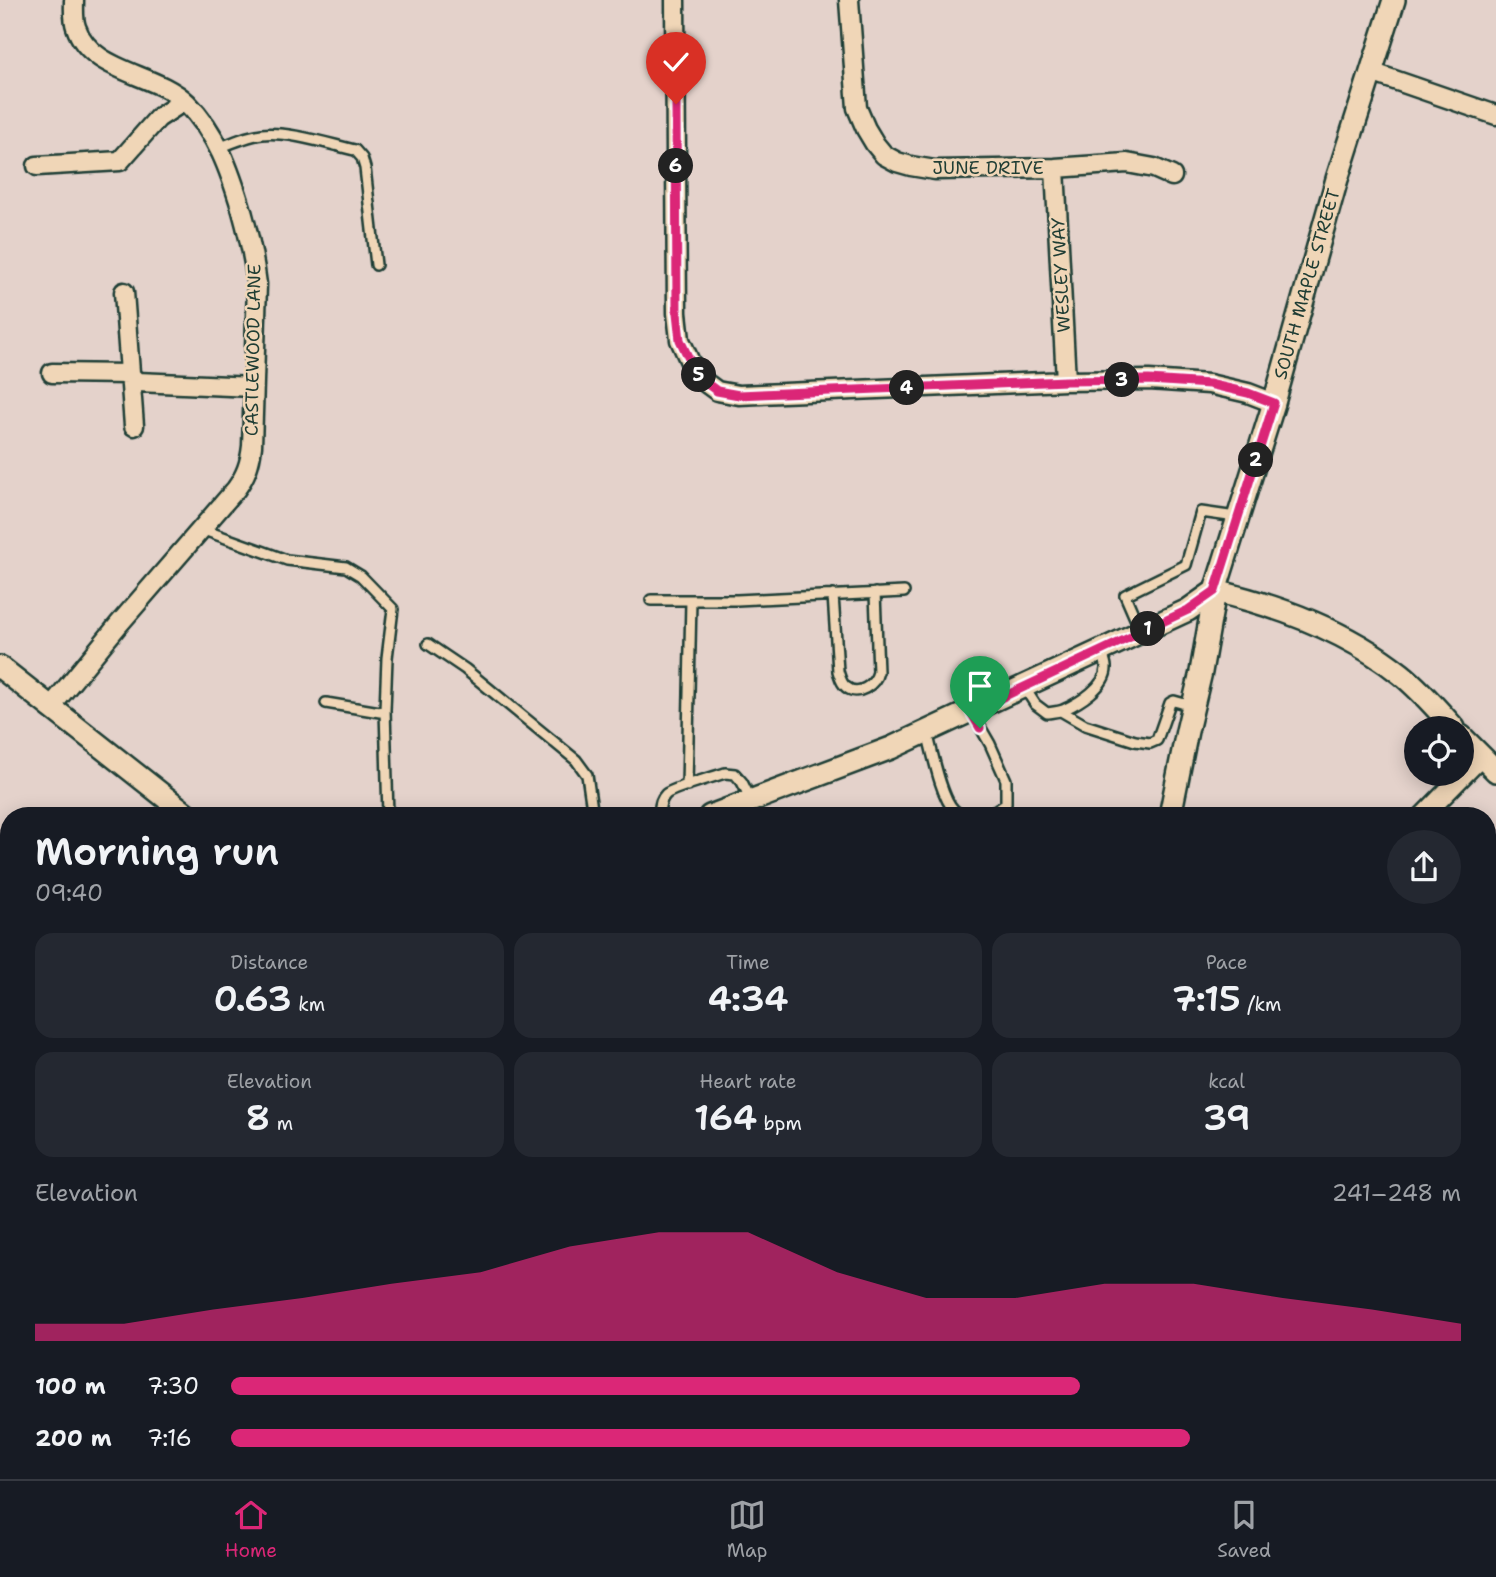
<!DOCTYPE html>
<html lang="en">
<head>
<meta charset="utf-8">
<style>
	:root { --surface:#171b24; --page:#242831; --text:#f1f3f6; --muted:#9ea1a6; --line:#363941; --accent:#db2777 }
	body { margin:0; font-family:"Shantell Sans",sans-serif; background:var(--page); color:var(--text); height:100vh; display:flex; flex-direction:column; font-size:26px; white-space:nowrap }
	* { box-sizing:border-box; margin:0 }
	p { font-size:23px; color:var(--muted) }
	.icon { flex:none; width:38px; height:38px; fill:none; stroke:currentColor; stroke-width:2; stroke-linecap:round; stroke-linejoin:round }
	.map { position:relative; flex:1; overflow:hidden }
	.details { position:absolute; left:0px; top:807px; width:1496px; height:674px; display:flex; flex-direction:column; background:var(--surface); border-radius:28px 28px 0 0; box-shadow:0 4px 18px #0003 }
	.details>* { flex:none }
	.fabs { position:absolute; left:1404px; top:716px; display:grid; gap:14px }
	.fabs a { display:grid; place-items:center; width:70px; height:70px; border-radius:50%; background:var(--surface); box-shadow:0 4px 18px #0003; font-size:35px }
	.pin { position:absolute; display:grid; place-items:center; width:60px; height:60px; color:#fff; margin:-72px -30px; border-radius:50% 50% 50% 0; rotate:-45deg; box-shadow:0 0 7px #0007 }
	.pin .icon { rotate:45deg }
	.km { position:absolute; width:35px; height:35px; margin:-18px; border-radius:50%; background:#222; color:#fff; font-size:19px; line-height:35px; text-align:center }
	.round { display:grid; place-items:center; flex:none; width:74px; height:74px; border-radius:37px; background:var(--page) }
	.overview { display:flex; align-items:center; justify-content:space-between; height:119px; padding:0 35px }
	h1 { font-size:38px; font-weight:600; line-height:52px }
	.metrics { display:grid; grid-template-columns:repeat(3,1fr); gap:10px; height:119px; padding:7px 35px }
	.metrics div { display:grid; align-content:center; border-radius:18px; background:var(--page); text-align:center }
	.metrics b { font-size:35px; font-weight:600 }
	.metrics small { font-size:19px; font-weight:400 }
	.metrics p { font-size:19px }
	.chart { height:196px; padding:14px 35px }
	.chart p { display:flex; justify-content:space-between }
	.chart svg { width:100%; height:126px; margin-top:7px; fill:var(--accent); opacity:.7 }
	ul { padding:0 35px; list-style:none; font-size:23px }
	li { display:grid; grid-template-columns:112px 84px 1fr; align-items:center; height:52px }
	li i { height:18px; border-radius:9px; background:var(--accent) }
	.tabs { display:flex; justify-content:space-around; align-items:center; height:98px; border-top:2px solid var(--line); background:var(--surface); font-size:19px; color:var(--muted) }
	.tabs a { display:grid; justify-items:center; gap:4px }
	.tabs .current { color:var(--accent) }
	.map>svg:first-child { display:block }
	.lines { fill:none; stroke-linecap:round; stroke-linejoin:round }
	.service-casing { stroke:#1f3d34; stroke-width:14 }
	.minor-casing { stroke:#1f3d34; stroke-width:23 }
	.tertiary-casing { stroke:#1f3d34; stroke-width:26 }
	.service { stroke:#f0d6b7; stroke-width:9 }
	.minor { stroke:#f0d6b7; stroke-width:18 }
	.tertiary { stroke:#f0d6b7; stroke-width:21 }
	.route-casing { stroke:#fff; stroke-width:14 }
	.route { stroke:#db2777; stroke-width:9 }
	.labels { text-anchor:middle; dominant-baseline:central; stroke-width:5; stroke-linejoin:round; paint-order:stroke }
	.street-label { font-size:18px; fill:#1f3d34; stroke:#f0d6b7 }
</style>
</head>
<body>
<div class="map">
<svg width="1496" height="1479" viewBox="0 0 1496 1479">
	<rect width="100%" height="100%" fill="#e4d2cb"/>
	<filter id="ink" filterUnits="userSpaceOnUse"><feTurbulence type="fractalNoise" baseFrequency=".0143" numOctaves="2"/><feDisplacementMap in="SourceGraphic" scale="14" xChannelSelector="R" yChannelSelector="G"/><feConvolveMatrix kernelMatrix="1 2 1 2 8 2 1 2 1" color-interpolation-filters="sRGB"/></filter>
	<g filter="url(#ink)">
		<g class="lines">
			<!-- service casing -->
			<g class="service-casing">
				<path id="service" d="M219,148C233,142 247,136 262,134C288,131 329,144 355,150L362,158L365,168L376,265
					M201,529L287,560L346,567L361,576L393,609L387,658L385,710L380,712L326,703
					M833,595L838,671C840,677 841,683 846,687C858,697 875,685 878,672L875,593
					M651,600H691
					M1141,632L1125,595L1186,565L1201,512L1236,517
					M428,644L465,669L576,760L587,775L593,816
					M1024,687L1035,704L1047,713C1052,712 1058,712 1063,710C1079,703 1107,686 1106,667C1106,662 1103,656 1101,651
					M385,710L388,816
					M1061,711L1085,725L1135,741L1150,743L1157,740L1170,703L1174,701L1192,706
					M927,732C932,750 941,798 954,810C957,813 959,814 964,816
					M687,786L691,600H737L904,592
					M660,816C659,808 660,800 666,794C673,788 714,777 725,773L735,774L742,782L751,800
					M970,816L996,811L1006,804V780L990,744L971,711"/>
			</g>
			<!-- minor casing -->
			<g class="minor-casing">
				<path id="minor" d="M675,0L677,313L680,340L691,364L702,380L717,391L739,395L1066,381L1149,380L1209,384L1248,393L1274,403
					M849,0L857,108L866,129L875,144L884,155L897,162L911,166L935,170L1055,168L1127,163L1154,168L1172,176
					M1371,72L1496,115
					M37,166L120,161L158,118L184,101
					M1055,168L1066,381
					M124,292L134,426
					M52,373L129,374L137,382L253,387
					M50,708L119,624L236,489C246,475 250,464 252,446L257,284C254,259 249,236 242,211C230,171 217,133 187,103C155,72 91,73 76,27C73,19 74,8 74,0
					M1423,816L1481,757
					M1488,1107H1496
					M1488,1391H1496"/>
			</g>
			<!-- tertiary casing -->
			<g class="tertiary-casing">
				<path id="tertiary" d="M0,667L189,816
					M1461,736L1496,771
					M710,816L891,748L1188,610L1215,591C1282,607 1347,631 1401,674C1421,690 1437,709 1454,728
					M1170,816L1187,731L1201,672L1215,591L1274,403L1337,179L1394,0
					M0,1338L9,1333
					M1050,1479L1051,1472"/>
			</g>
			<!-- service -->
			<use href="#service" class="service"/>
			<!-- minor -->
			<use href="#minor" class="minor"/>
			<!-- tertiary -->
			<use href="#tertiary" class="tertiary"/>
		</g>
	</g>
	<g class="lines" filter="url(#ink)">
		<!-- route casing -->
		<g class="route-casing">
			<path id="route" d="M676,104L677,313L680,340L691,363L702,380L717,391L739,395L1066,381L1149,380L1209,384L1248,393L1274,403L1215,591L1188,610L971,712L980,728"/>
		</g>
		<!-- route -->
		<use href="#route" class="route"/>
	</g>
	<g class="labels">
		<!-- street labels -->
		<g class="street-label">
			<text x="988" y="168">JUNE DRIVE</text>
			<text transform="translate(1061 275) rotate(-93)">WESLEY WAY</text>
			<text transform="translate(1307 284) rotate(-74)">SOUTH MAPLE STREET</text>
			<text transform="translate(253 350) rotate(-89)">CASTLEWOOD LANE</text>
		</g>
	</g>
</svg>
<div class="fabs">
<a><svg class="icon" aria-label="locate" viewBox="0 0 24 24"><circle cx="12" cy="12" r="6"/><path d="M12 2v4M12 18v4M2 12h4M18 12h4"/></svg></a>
</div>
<div class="pin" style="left:980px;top:728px;background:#1e9e55"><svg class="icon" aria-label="arrive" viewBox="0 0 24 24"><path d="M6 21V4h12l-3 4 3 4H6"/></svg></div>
<div class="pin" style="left:676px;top:104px;background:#d93025"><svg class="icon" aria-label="check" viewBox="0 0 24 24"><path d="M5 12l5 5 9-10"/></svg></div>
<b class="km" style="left:1148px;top:629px">1</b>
<b class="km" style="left:1256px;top:460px">2</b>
<b class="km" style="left:1122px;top:380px">3</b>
<b class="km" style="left:907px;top:388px">4</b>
<b class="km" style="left:699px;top:375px">5</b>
<b class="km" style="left:676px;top:166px">6</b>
<section class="details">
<div class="overview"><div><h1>Morning run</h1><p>09:40</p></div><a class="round"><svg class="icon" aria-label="share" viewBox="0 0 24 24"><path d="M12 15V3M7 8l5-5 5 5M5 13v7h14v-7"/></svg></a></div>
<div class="metrics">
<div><p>Distance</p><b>0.63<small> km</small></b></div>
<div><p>Time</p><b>4:34</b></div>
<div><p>Pace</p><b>7:15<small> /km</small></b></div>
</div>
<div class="metrics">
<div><p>Elevation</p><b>8<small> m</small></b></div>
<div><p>Heart rate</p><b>164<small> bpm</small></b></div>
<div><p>kcal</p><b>39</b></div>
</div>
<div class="chart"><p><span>Elevation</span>241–248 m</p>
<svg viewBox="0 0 160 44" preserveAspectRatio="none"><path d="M0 44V38L10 38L20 33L30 29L40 24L50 20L60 11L70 6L80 6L90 20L100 29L110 29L120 24L130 24L140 29L150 33L160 38V44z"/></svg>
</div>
<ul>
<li><b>100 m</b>7:30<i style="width:69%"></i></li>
<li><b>200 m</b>7:16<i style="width:78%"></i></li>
</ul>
</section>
</div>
<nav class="tabs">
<a class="current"><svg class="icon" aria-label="home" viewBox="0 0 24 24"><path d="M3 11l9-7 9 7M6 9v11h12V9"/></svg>Home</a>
<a><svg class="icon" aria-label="map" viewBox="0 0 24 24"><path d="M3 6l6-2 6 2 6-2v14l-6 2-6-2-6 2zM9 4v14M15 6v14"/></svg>Map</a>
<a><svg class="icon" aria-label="saved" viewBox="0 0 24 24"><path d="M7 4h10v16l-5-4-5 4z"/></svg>Saved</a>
</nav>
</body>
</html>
